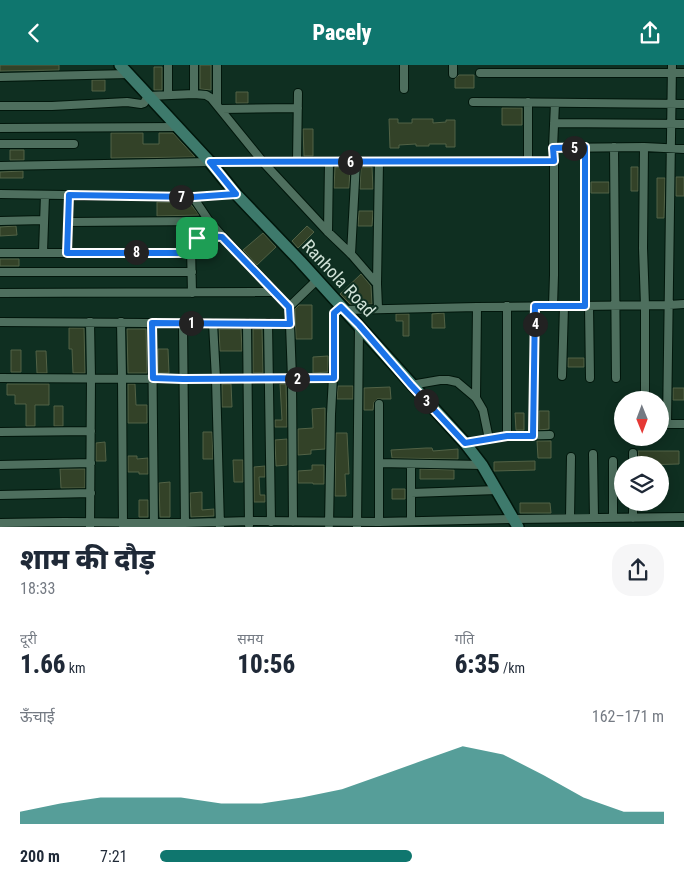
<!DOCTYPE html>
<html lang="hi">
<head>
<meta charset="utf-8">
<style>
	:root { --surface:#fff; --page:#f6f6f7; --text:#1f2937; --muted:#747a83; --accent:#0f766e }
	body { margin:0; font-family:"Roboto Condensed","Noto Sans Devanagari",sans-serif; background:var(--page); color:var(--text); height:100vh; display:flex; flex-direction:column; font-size:19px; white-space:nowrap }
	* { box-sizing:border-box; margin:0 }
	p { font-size:16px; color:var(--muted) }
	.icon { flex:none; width:28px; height:28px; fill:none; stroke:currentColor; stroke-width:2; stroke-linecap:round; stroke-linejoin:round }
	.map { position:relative; height:462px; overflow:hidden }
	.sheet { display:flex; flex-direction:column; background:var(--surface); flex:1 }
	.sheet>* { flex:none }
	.needle { width:32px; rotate:179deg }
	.buttons { position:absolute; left:614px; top:326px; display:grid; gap:10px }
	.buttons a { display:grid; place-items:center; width:55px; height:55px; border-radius:50%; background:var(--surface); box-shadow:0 2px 12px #0003; font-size:25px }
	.pin { position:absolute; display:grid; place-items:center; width:42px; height:42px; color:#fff; margin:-21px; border-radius:10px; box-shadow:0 2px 8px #0006 }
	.km { position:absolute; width:25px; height:25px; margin:-12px; border-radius:50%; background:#222; color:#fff; font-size:14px; line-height:25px; text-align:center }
	.round { display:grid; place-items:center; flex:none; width:52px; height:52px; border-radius:20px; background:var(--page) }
	.headline { display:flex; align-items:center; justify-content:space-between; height:85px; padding:0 20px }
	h1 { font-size:28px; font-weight:800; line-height:38px }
	.metrics { display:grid; grid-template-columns:repeat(3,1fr); gap:8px; height:85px; padding:5px 20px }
	.metrics div { display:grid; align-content:center }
	.metrics b { font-size:25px; font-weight:800 }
	.metrics small { font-size:14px; font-weight:400 }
	.metrics p { font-size:14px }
	.chart { height:140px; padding:10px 20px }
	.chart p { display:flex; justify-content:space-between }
	.chart svg { width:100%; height:90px; margin-top:5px; fill:var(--accent); opacity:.7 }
	ul { padding:0 20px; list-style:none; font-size:16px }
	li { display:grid; grid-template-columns:80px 60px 1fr; align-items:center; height:38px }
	li i { height:12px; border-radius:6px; background:var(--accent) }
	header { display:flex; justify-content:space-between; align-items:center; height:65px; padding:0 20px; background:var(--accent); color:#fff; font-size:22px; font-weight:800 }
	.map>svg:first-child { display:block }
	.building { fill:#334228; stroke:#526246 }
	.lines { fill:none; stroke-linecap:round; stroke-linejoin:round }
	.street-casing { stroke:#01160b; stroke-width:10 }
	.secondary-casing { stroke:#01160b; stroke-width:14 }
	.street { stroke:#4e6f5e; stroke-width:8 }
	.secondary { stroke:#3e7a6c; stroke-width:11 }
	.route-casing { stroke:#fff; stroke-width:10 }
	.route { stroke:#1a73e8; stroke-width:6 }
	.labels { text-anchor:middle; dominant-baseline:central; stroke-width:4; stroke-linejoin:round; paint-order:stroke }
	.street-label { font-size:18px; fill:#d1e3d8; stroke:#0f2f21 }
</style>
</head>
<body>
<header><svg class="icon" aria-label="back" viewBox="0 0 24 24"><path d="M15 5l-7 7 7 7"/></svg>Pacely<svg class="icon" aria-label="share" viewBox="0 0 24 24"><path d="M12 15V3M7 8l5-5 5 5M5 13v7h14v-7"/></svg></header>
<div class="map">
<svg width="684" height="462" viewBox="0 0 684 462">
	<rect width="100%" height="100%" fill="#0f2f21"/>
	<!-- building -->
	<path class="building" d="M0,0H59V5L0,6Z
		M200,0H211V25L200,24Z
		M154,2H162V25H154Z
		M459,10H474V23H455V14Z
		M92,15H105V26H92Z
		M236,27H248V38H236Z
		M502,43H522V60H502Z
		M389,54H398V58H412V54H433V58L446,57V55H455V82H446V79H429V81H416V79L399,80V83H390Z
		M303,64H313V91H304Z
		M111,68H143V79H159V68H173L195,92L111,93Z
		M10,85H24V95H10Z
		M335,102H350L349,123H334Z
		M361,102H372L373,124H360Z
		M631,102H638V126H631Z
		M23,106V113H0V107Z
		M676,112H684V131H676Z
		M657,113H665L664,153H657Z
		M591,117H609V128H591Z
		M157,137L190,138L199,150L157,151Z
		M359,146H373L372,161H358Z
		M16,161L17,170L0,171V162Z
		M307,161L314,167L298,183L292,176Z
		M263,168L276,182L257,200L243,185Z
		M0,194H19V201H0Z
		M361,209L371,221L372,239H350L340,229Z
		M299,240H312V274H296L295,244Z
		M444,248L445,263H432V249Z
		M396,249H409V271H403V256H396Z
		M69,263H84L85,308H73L72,284H69Z
		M127,264H146L147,308H128Z
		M219,264H241L242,286H220Z
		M253,264H262L263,308H253Z
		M158,284H168L169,308H158Z
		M11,285H21V307H11Z
		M36,286H46L47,308H37Z
		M328,291V307L313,308V292Z
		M568,293H584V302H568Z
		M7,319H49V340H35V361H26V339H15V330H7Z
		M128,319H135L136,340H147V358H128Z
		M222,319H231L232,342H222Z
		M280,319H286L287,362H275V355H282Z
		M338,321H353V334H337Z
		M390,322L391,334H377L374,337L373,345H364V323Z
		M673,323H684V335H673Z
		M54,341H63V361H54Z
		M325,343V384L311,385V389L298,390V364L313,363L312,344Z
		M539,346H549V364L539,365Z
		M515,348H524V365H516Z
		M203,367H212L213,394H203Z
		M336,368H347L349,409H345L346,431H335Z
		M287,374V400L276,401L275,375Z
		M537,376H551V393H538Z
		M105,377L106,396H96V378Z
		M426,383H432L433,386L458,384V394L392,393L391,385Z
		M638,386H679V399L639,400Z
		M128,391H137V394L148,393V409H139V407H128Z
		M233,395H243V417H234Z
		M535,396V405L494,406V397Z
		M312,400H324V419H313V418H298V406L312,405Z
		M265,401V412H259L260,430H265V437H254V402Z
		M60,404H85V423H61Z
		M420,404L454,405V414H420Z
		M170,417V452H160L159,418Z
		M392,424H405V434H392Z
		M202,427V445L214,444V451L191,452L190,428Z
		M139,435H148V452H139Z
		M520,438H550L551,448H520Z"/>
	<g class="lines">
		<!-- street casing -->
		<g class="street-casing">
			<path id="street" d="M168,0V30
				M404,0V24
				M480,8H684
				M453,9V0
				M0,12L129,9
				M194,29V0
				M473,37L684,39
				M217,40V0
				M0,41H52L127,37L141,39L144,38L148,31L194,29L206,30L211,33L263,97L328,167L351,189L377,219L378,243
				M221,44L298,43
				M554,58L684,59
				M0,63L178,62
				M0,79H74
				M614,82L616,313
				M644,82L643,183L645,240V335
				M553,83L555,38
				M528,96V37
				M297,97L298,28
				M0,101L210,97L554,96
				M0,129L193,132L236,129
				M193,132L209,156L223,172L289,242
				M0,156L44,155
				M68,157L209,156
				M328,167L329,97
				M43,187L45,130
				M0,188H191
				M67,188L69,130
				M351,189L356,97
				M0,207H192
				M377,219L379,97
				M0,228L274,227
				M192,228L191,182L194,175C202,170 213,172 223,172
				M553,241L554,210V96L553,83L644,82L684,84
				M585,241V82
				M589,241L590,313
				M344,245L477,242L669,240L684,239
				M0,257L290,259
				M90,257L91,313L90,462
				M121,257L122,313L123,462
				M152,258L154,462
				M213,258L216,314L220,462
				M247,258L249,460
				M268,258L271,457
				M183,259L185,462
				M562,311L564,241
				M0,313L183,314L334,313
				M411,320L440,315H448L457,317L476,333L483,345L489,374
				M476,333L477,242
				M379,339V457
				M660,359H684
				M667,359L672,0
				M0,367L91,366
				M507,371V241
				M533,371L535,241
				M465,378L507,371L550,370
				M593,389L594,453
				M613,396V453
				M379,398L482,400
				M411,399V456
				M0,400L91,398
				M633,400V388
				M411,428L497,425
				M0,430L91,428
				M570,453L571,392
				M633,453V438
				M293,457L292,314L290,259L289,242L317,215
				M0,458L64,457L185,458L249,456L379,457L514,454L684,452
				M329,460L331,349L334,294V249L335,246L341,242
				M357,462L359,261"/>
		</g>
		<!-- secondary casing -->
		<g class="secondary-casing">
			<path id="secondary" d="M120,0L210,97L236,129L300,196L465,378L482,400L518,462"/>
		</g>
		<!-- street -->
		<use href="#street" class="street"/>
		<!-- secondary -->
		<use href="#secondary" class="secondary"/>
	</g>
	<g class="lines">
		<!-- route casing -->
		<g class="route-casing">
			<path id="route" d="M585,82V241H535L533,371H507L465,378L411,320L359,260L341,242L334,248V313L183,314L153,313L152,258L290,259L289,242L222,172C216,172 198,170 193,175C191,179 191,184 191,188H67L69,130L193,132L236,129L210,97L554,96L553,83Z"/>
		</g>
		<!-- route -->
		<use href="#route" class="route"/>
	</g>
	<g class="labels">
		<!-- street labels -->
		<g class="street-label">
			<text transform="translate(339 213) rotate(47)">Ranhola Road</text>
		</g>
	</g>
</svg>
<div class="buttons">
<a><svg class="needle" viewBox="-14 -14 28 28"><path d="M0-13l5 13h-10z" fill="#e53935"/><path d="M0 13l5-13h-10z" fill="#747a83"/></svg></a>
<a><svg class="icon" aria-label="layers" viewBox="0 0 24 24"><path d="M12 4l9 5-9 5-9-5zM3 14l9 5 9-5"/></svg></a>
</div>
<div class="pin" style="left:197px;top:173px;background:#1e9e55"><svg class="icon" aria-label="arrive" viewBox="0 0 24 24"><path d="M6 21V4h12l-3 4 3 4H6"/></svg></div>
<b class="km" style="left:191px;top:258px">1</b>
<b class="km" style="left:297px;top:314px">2</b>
<b class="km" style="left:426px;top:336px">3</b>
<b class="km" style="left:535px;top:259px">4</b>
<b class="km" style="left:574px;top:83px">5</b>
<b class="km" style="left:350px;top:97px">6</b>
<b class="km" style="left:181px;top:132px">7</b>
<b class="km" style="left:136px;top:187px">8</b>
</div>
<section class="sheet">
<div class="headline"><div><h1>शाम की दौड़</h1><p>18:33</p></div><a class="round"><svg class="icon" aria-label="share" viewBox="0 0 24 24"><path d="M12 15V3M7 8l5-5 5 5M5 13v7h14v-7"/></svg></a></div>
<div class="metrics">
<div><p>दूरी</p><b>1.66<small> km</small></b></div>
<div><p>समय</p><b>10:56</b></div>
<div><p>गति</p><b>6:35<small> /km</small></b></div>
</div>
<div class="chart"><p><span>ऊँचाई</span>162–171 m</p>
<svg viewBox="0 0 160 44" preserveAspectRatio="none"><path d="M0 44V38L10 34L20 31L30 31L40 31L50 34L60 34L70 31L80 27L90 20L100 13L110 6L120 10L130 20L140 31L150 38L160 38V44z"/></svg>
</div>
<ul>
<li><b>200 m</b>7:21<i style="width:50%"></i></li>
</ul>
</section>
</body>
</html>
